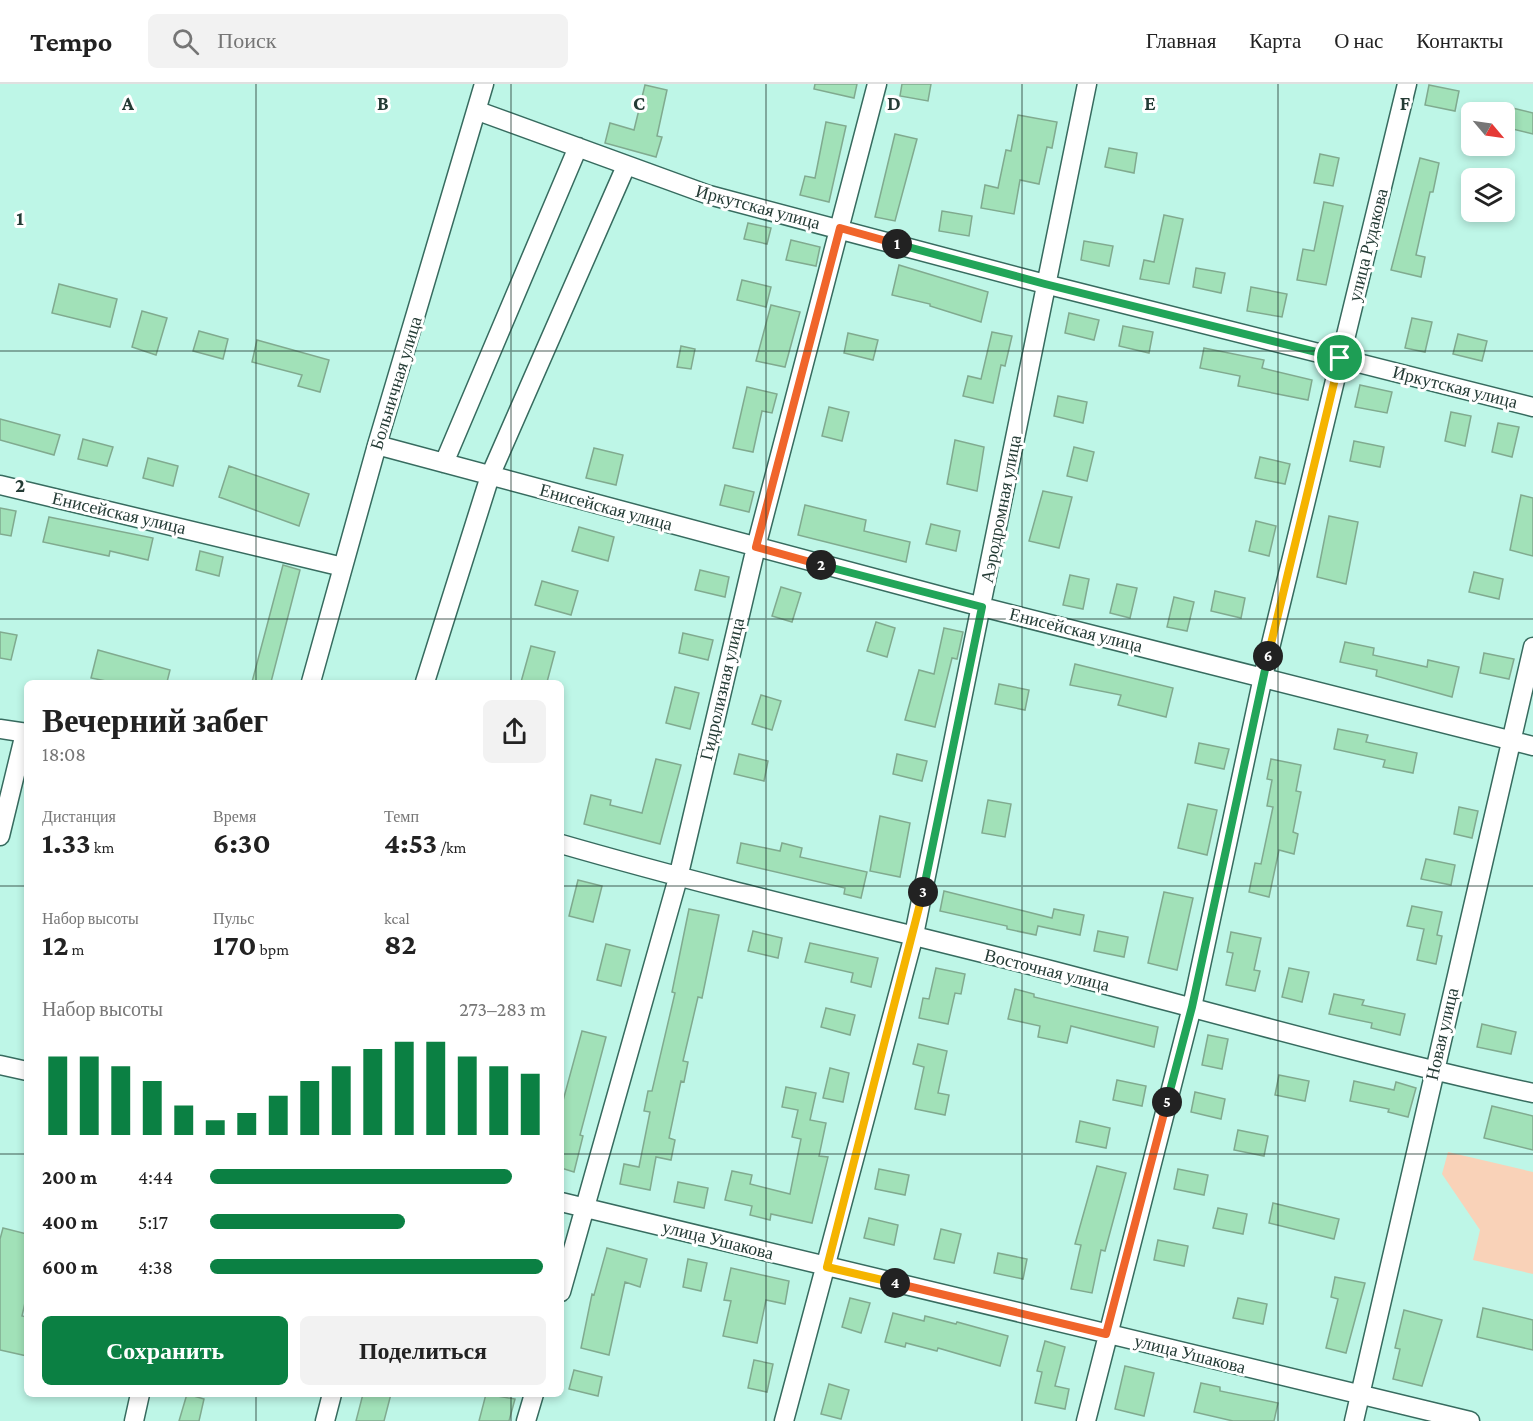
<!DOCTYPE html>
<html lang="ru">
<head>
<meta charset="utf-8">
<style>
	:root { --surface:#fff; --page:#f2f2f2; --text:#222; --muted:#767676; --line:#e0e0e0; --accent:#0b8043 }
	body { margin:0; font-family:"Crimson Pro",serif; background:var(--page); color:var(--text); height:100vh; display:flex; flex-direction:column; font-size:22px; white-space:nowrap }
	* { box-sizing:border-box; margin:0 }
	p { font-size:20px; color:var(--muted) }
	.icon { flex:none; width:33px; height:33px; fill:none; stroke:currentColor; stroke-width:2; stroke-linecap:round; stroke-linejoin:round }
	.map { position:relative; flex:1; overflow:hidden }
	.details { position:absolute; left:24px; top:596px; width:540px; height:717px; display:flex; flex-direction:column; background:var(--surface); border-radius:9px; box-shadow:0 3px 9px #0003 }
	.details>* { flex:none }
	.needle { width:39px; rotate:119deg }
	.tools { position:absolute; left:1461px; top:18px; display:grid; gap:12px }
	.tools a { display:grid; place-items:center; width:54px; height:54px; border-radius:9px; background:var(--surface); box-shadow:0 3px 9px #0003; font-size:30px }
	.pin { position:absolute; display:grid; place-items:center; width:51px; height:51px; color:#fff; margin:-26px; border:3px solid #fff; border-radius:50%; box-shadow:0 2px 6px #0007 }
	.km { position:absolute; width:30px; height:30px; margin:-15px; border-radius:50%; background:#222; color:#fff; font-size:16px; line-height:30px; text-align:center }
	.round { display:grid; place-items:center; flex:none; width:63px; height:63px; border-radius:9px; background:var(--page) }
	.head { display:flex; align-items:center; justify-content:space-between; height:102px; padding:0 18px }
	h1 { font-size:33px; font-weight:700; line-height:45px }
	.figures { display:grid; grid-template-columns:repeat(3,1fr); gap:9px; height:102px; padding:6px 18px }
	.figures div { display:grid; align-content:center }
	.figures b { font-size:30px; font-weight:700 }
	.figures small { font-size:16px; font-weight:400 }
	.figures p { font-size:16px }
	.chart { height:168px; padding:12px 18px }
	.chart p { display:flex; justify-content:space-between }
	.chart svg { width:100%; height:108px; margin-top:6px; stroke:var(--accent); stroke-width:6 }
	.primary-button { display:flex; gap:12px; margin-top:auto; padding:12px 18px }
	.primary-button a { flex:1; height:69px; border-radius:9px; background:var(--accent); color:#fff; font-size:24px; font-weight:700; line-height:69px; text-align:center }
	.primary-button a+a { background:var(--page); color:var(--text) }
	ul { padding:0 18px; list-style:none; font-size:20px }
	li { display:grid; grid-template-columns:96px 72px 1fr; align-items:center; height:45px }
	li i { height:15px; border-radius:8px; background:var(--accent) }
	header { display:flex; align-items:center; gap:36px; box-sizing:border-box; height:84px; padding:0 30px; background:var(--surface); border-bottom:2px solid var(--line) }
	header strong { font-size:28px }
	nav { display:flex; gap:33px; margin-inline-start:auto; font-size:21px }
	.search { width:420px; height:54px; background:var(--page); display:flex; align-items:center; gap:15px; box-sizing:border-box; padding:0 21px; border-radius:9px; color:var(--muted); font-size:22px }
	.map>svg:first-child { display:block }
	.green { fill:#f9d2b8 }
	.building { fill:#a1e1b8; stroke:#80aa8f; stroke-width:1.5 }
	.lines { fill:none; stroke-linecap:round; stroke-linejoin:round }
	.minor-casing { stroke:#376b5f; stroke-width:21 }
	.minor { stroke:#fff; stroke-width:18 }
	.split-1-casing { stroke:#fff; stroke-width:12 }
	.split-2-casing { stroke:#fff; stroke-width:12 }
	.split-3-casing { stroke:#fff; stroke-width:12 }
	.split-4-casing { stroke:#fff; stroke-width:12 }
	.split-5-casing { stroke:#fff; stroke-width:12 }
	.split-6-casing { stroke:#fff; stroke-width:12 }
	.split-7-casing { stroke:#fff; stroke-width:12 }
	.split-1 { stroke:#22a559; stroke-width:8 }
	.split-2 { stroke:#f0652b; stroke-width:8 }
	.split-3 { stroke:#22a559; stroke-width:8 }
	.split-4 { stroke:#f5b400; stroke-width:8 }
	.split-5 { stroke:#f0652b; stroke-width:8 }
	.split-6 { stroke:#22a559; stroke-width:8 }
	.split-7 { stroke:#f5b400; stroke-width:8 }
	.grid { fill:none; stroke:#243b35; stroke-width:1.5; stroke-opacity:0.55 }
	.labels { text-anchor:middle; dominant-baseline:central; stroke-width:6; stroke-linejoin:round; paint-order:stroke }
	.street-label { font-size:18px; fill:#243b35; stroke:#fff }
	.grid-label { font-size:20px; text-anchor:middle; font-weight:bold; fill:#243b35; stroke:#fff; stroke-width:6; stroke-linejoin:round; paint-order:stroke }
</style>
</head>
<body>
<header>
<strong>Tempo</strong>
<div class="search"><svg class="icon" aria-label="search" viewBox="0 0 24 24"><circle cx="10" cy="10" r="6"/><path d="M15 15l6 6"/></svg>Поиск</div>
<nav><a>Главная</a><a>Карта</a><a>О нас</a><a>Контакты</a></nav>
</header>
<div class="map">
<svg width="1533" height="1337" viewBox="0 0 1533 1337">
	<rect width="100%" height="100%" fill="#bef6e7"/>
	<!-- green -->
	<path class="green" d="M1448,1068L1533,1088V1190L1473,1176L1480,1146L1442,1090Z"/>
	<!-- building -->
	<path class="building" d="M815,0H857L854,14L814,5Z
		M902,0H931L928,17L900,12Z
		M645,1L667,6L657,52L662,53L656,73L605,59L610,39L634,46Z
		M1429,1L1459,7L1455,27L1425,21Z
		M1504,22L1533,29V50L1504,43Z
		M1018,31L1057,38L1052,64L1047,63L1039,100L1020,96L1014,130L981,124L985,101L998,104L1006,66L1011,67Z
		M826,38L846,42L829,118L800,111L805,92L815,94Z
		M895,50L917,55L895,137L875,133Z
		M1109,64L1137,69L1134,89L1105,83Z
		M1320,70L1339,74L1333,102L1314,99Z
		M1420,74L1439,79L1433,108H1430L1416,171L1425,173L1421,193L1391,186Z
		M1324,118L1343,122L1326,201L1297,196L1303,165L1314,167Z
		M942,127L972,132L969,152L939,147Z
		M1164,131L1183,135L1169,200L1140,195L1144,176L1154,178Z
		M748,139L771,144L767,160L744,155Z
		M791,156L820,163L816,182L786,176Z
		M1084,157L1113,162L1109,182L1081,176Z
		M899,181L988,208L981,238L930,222V220L892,211Z
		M1196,184L1225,189L1221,209L1193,203Z
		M742,196L771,203L766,223L737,216Z
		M59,200L117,215L110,243L52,229Z
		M1251,203L1287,210L1282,233L1247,227Z
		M771,221L800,228L785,283L756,277Z
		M142,227L167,234L156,271L132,263Z
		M1069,229L1099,236L1094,256L1065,249Z
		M1412,234L1432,238L1425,268L1405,264Z
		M1123,242L1153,248L1149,269L1119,262Z
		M199,247L228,255L223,275L193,267Z
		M992,248L1012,252L1005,282L1001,281L993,319L963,312L968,292L981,295Z
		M848,249L878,256L873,276L844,269Z
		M1458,250L1487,257L1482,277L1453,270Z
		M257,256L329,276L320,308L298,302L302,291L252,278Z
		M681,262L695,265L691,285L677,283Z
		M1204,264L1264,276L1262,284L1312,296L1308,316L1238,302L1240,292L1200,284Z
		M1360,301L1392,308L1387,329L1355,323Z
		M747,303L777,310L772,329L762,327L753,368L733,364Z
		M1058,312L1087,318L1083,339L1054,332Z
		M829,323L849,328L842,357L822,352Z
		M1451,328L1471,332L1465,362L1445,357Z
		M0,335L60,351L54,371L0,356Z
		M1498,339L1519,343L1512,373L1492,368Z
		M83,355L113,363L107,382L78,375Z
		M955,356L984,363L977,407L947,400Z
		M1354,357L1384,363L1380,383L1350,377Z
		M1074,363L1094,368L1087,397L1067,392Z
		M594,364L623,371L616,401L586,394Z
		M1260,373L1290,380L1285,400L1255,394Z
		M148,374L178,382L173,402L143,394Z
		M229,382L309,410L299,442L219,413Z
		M725,401L754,408L749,428L720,421Z
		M1043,407L1072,413L1059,464L1029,457Z
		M1521,411L1533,414V472L1510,466Z
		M805,421L866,436L864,447L910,458L906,478L798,451Z
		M0,424L16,427L11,452L0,450Z
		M1329,432L1358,438L1346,500L1317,493Z
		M49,433L153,454L148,476L110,467L109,472L43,458Z
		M1256,437L1276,442L1269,472L1249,467Z
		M931,440L960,447L956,467L926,460Z
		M579,443L614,453L608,477L572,467Z
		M200,467L223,473L219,492L196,486Z
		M283,481L300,486L271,598H252Z
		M700,486L729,493L725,513L695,506Z
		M1474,488L1503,495L1499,515L1469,508Z
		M1070,491L1089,495L1083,525L1063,521Z
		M542,497L578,507L571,531L535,521Z
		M1117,500L1137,504L1130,534L1110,529Z
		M781,503L801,509L792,538L772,532Z
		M1215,507L1245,514L1241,534L1211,527Z
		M1174,513L1194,518L1187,547L1167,543Z
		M876,538L895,544L887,573L867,567Z
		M944,544L963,548L957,575L952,574L935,643L905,636L919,586L934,590Z
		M0,548L17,551L11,576L0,574Z
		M683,549L713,556L708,576L679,569Z
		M1345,558L1374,564L1373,571L1427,583L1428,576L1459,583L1452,613L1376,592L1377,586L1340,578Z
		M531,562L555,568L547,598H521Z
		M98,566L170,586L167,598H111L91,594Z
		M1484,569L1514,575L1509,595L1480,589Z
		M1075,580L1173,604L1166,633L1118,621L1121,611L1070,601Z
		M999,600L1029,606L1025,626L995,620Z
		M675,603L699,609L690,645L666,639Z
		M761,611L781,617L772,646L752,640Z
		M1338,645L1368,651L1366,658L1417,669L1413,689L1383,683L1385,676L1334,665Z
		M1199,659L1229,665L1224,685L1195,679Z
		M739,670L768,677L764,697L734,690Z
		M897,670L927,677L922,697L893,690Z
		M656,675L681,681L660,760L584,740L591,711L611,716L610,721L642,729Z
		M1271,675L1301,681L1296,707L1301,708L1293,748L1298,750L1294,770L1279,766L1269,813L1249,808L1255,779L1261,780L1273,723L1267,722L1272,696L1267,695Z
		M988,716L1011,720L1005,753L982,749Z
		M1188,720L1217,726L1207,771L1178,764Z
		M1459,723L1478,727L1472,754L1454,750Z
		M880,732L910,739L900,793L870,787Z
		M741,759L780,767L782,759L802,764L800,773L867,788L861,814L844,810L845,804L737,779Z
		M1426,775L1455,781L1451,801L1421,795Z
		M578,796L602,802L593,838L569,832Z
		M944,807L1052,834L1054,825L1084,831L1080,851L1038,842L1036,851L1007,845V842L940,827Z
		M1164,808L1193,814L1177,886L1148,879Z
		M1412,822L1442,828L1437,851L1442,852L1436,880L1417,876L1424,845L1407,842Z
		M689,825L719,831L702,914L698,913L683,977L688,978L684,998L681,997L669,1054L675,1056L671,1076L656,1073L650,1106L620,1100L624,1080L639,1083L650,1028L644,1027L648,1007H652L675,909L672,908Z
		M753,847L782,854L778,874L748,867Z
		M1098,847L1128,853L1124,873L1094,867Z
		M1231,848L1261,854L1254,886L1260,887L1255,907L1226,901L1233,869L1227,868Z
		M810,859L878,874L871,903L851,898L853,889L805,878Z
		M606,860L630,866L621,902L597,896Z
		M936,884L965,890L961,910L955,909L948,940L919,934L923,914L929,915Z
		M1289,884L1309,888L1302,918L1282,913Z
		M1015,905L1034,910V913L1158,943L1154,963L1071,942L1067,959L1038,953L1040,942L1008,935Z
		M1334,910L1364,916L1362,921L1405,930L1400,951L1371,944L1372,939L1329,930Z
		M826,924L855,931L850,951L821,943Z
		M1482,940L1516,948L1511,970L1477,963Z
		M582,947L606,953L580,1051L583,1052L574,1088L561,1084V1024Z
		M1208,951L1228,955L1222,985L1202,981Z
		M918,960L947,967L938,1009L949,1011L945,1031L915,1025L924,983L913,980Z
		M830,984L849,989L843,1018L823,1014Z
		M1279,991L1309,997L1305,1017L1275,1011Z
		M1117,996L1146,1002L1142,1022L1113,1016Z
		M1354,997L1394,1006L1396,998L1416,1004L1408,1033L1388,1028L1389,1025L1350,1017Z
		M786,1003L816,1009L810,1036L826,1039L819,1072L828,1073L812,1139L771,1130L770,1136L750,1131L752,1122L725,1116L732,1087L752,1091L750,1100L790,1110L801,1055L792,1053L798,1026L782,1023Z
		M1195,1008L1225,1015L1221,1035L1191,1028Z
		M1492,1022L1533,1032V1066L1484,1054Z
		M1080,1037L1110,1044L1106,1064L1076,1058Z
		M1238,1046L1268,1052L1264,1072L1234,1066Z
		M1097,1082L1126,1089L1105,1167L1101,1166L1092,1209L1071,1205L1081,1161L1075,1160Z
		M879,1085L909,1091L905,1111L875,1105Z
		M1178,1085L1208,1091L1204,1111L1174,1105Z
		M678,1098L708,1104L704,1124L674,1118Z
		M1273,1119L1339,1135L1334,1155L1269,1139Z
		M1218,1124L1247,1130L1243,1150L1213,1144Z
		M869,1134L898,1141L894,1161L864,1154Z
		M3,1144L27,1150V1210L22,1232L27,1233V1272L0,1266V1155Z
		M941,1145L961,1150L954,1179L934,1175Z
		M1158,1156L1188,1162L1184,1182L1154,1176Z
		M607,1164L647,1175L640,1203L625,1198L609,1271L581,1264L592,1210L594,1211Z
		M998,1169L1027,1175L1023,1195L994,1189Z
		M688,1175L707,1179L701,1207L683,1203Z
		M731,1184L789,1197L785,1220L766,1216L757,1259L723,1252L731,1217L724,1216Z
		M1335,1193L1365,1199L1346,1269L1326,1264L1338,1215L1331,1213Z
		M850,1214L870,1219L861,1249L842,1243Z
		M1238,1214L1267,1220L1263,1240L1233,1234Z
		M1483,1224L1533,1236V1266L1477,1253Z
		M1404,1226L1442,1236L1422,1302L1393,1295L1400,1265L1395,1264Z
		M893,1229L924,1237L925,1232L956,1240L957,1238L1008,1252L1000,1282L938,1264L937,1267L906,1259L905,1263L885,1258Z
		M1045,1257L1065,1263L1055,1302L1069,1305L1065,1325L1035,1319L1042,1288L1037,1287Z
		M754,1276L773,1280L767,1308L748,1304Z
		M1125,1282L1154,1289L1144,1332L1115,1325Z
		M574,1286L602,1293L598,1312L569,1305Z
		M1201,1299L1220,1303V1307L1278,1319L1274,1337H1233L1194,1328Z
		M829,1300L849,1306L841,1335L821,1330Z
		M187,1310L204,1315L199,1337H179Z
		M363,1310H391L384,1337H356Z
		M486,1310L515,1315L509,1337H479Z"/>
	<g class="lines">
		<!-- minor casing -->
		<g class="minor-casing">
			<path id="minor" d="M478,27L709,111L1045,200L1533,323
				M377,361L982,523L1533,662
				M444,379L578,63
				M0,401L343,483
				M311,598L377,361L484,0
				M425,598L490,392L626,82
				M0,645L27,649
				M0,752L25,649
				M561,760C724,807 890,845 1054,887C1214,929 1372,974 1533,1009
				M0,981L27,987
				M561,1118L1470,1337
				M561,1208L678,794L756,463L877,0
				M134,1337L140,1310
				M325,1337L332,1310
				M526,1337L534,1310
				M784,1337L914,851L1087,0
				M1086,1337L1192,923L1263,593L1407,0
				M1354,1337L1533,563"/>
		</g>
		<!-- minor -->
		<use href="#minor" class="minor"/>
	</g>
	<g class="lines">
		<!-- split-1 casing -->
		<g class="split-1-casing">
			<path id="split-1" d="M897,160L1045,200L1340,274"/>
		</g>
		<!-- split-2 casing -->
		<g class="split-2-casing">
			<path id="split-2" d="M821,481L756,463L840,144L897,160"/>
		</g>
		<!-- split-3 casing -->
		<g class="split-3-casing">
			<path id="split-3" d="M821,481L982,523L923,808"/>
		</g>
		<!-- split-4 casing -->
		<g class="split-4-casing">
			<path id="split-4" d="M895,1199L827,1183L923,808"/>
		</g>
		<!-- split-5 casing -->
		<g class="split-5-casing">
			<path id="split-5" d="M895,1199L1106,1250L1167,1018"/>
		</g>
		<!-- split-6 casing -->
		<g class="split-6-casing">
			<path id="split-6" d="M1167,1018L1192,923L1268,572"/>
		</g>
		<!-- split-7 casing -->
		<g class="split-7-casing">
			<path id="split-7" d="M1268,572L1340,274"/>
		</g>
		<!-- split-1 -->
		<use href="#split-1" class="split-1"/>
		<!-- split-2 -->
		<use href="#split-2" class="split-2"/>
		<!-- split-3 -->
		<use href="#split-3" class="split-3"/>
		<!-- split-4 -->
		<use href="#split-4" class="split-4"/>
		<!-- split-5 -->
		<use href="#split-5" class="split-5"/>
		<!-- split-6 -->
		<use href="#split-6" class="split-6"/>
		<!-- split-7 -->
		<use href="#split-7" class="split-7"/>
	</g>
	<!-- grid -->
	<path class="grid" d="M256,0V598M511,0V598M766,0V1337M1022,0V1337M1278,0V1337M0,267H1533M0,535H1533M0,802H27M561,802H1533M0,1070H27M561,1070H1533M256,1310V1337M511,1310V1337"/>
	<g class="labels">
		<!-- street labels -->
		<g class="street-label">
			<text transform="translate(758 123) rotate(15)">Иркутская улица</text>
			<text transform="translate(1368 161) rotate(-76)">улица Рудакова</text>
			<text transform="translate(396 299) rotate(-73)">Больничная улица</text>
			<text transform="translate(1455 303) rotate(14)">Иркутская улица</text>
			<text transform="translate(606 423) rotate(15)">Енисейская улица</text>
			<text transform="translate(1001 425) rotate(-79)">Аэродромная улица</text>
			<text transform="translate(119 429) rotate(13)">Енисейская улица</text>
			<text transform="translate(1076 546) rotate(14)">Енисейская улица</text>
			<text transform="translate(722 605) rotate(-77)">Гидролизная улица</text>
			<text transform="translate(1047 886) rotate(14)">Восточная улица</text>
			<text transform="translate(1442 950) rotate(-77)">Новая улица</text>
			<text transform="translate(718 1156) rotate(14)">улица Ушакова</text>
			<text transform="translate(1190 1270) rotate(14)">улица Ушакова</text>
		</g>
	</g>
	<g class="grid-label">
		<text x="128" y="26">A</text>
		<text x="383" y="26">B</text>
		<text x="639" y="26">C</text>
		<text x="894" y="26">D</text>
		<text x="1150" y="26">E</text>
		<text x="1405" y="26">F</text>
		<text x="20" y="141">1</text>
		<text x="20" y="408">2</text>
	</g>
</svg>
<div class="tools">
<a><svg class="needle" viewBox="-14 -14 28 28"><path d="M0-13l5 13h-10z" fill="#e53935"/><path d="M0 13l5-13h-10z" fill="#767676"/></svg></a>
<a><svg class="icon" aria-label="layers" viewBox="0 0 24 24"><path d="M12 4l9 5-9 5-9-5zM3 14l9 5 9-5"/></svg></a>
</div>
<div class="pin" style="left:1340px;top:274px;background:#1e9e55"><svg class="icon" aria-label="arrive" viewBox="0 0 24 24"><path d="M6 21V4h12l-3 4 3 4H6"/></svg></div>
<b class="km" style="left:897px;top:160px">1</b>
<b class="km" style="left:821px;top:481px">2</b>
<b class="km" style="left:923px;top:808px">3</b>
<b class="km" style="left:895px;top:1199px">4</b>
<b class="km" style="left:1167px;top:1018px">5</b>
<b class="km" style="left:1268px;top:572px">6</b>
<section class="details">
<div class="head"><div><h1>Вечерний забег</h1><p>18:08</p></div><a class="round"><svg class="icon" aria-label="share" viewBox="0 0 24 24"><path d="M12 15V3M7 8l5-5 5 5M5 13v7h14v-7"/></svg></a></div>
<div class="figures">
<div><p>Дистанция</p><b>1.33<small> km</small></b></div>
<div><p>Время</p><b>6:30</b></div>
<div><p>Темп</p><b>4:53<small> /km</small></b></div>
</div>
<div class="figures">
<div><p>Набор высоты</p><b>12<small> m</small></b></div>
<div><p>Пульс</p><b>170<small> bpm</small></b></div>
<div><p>kcal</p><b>82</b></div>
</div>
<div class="chart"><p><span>Набор высоты</span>273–283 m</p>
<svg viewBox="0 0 160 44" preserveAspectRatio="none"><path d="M5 44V12M15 44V12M25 44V16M35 44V22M45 44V32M55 44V38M65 44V35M75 44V28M85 44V22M95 44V16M105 44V9M115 44V6M125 44V6M135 44V12M145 44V16M155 44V19"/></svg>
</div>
<ul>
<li><b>200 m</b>4:44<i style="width:90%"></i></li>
<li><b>400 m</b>5:17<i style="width:58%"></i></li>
<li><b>600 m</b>4:38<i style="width:99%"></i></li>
</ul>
<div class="primary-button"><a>Сохранить</a><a>Поделиться</a></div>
</section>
</div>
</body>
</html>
